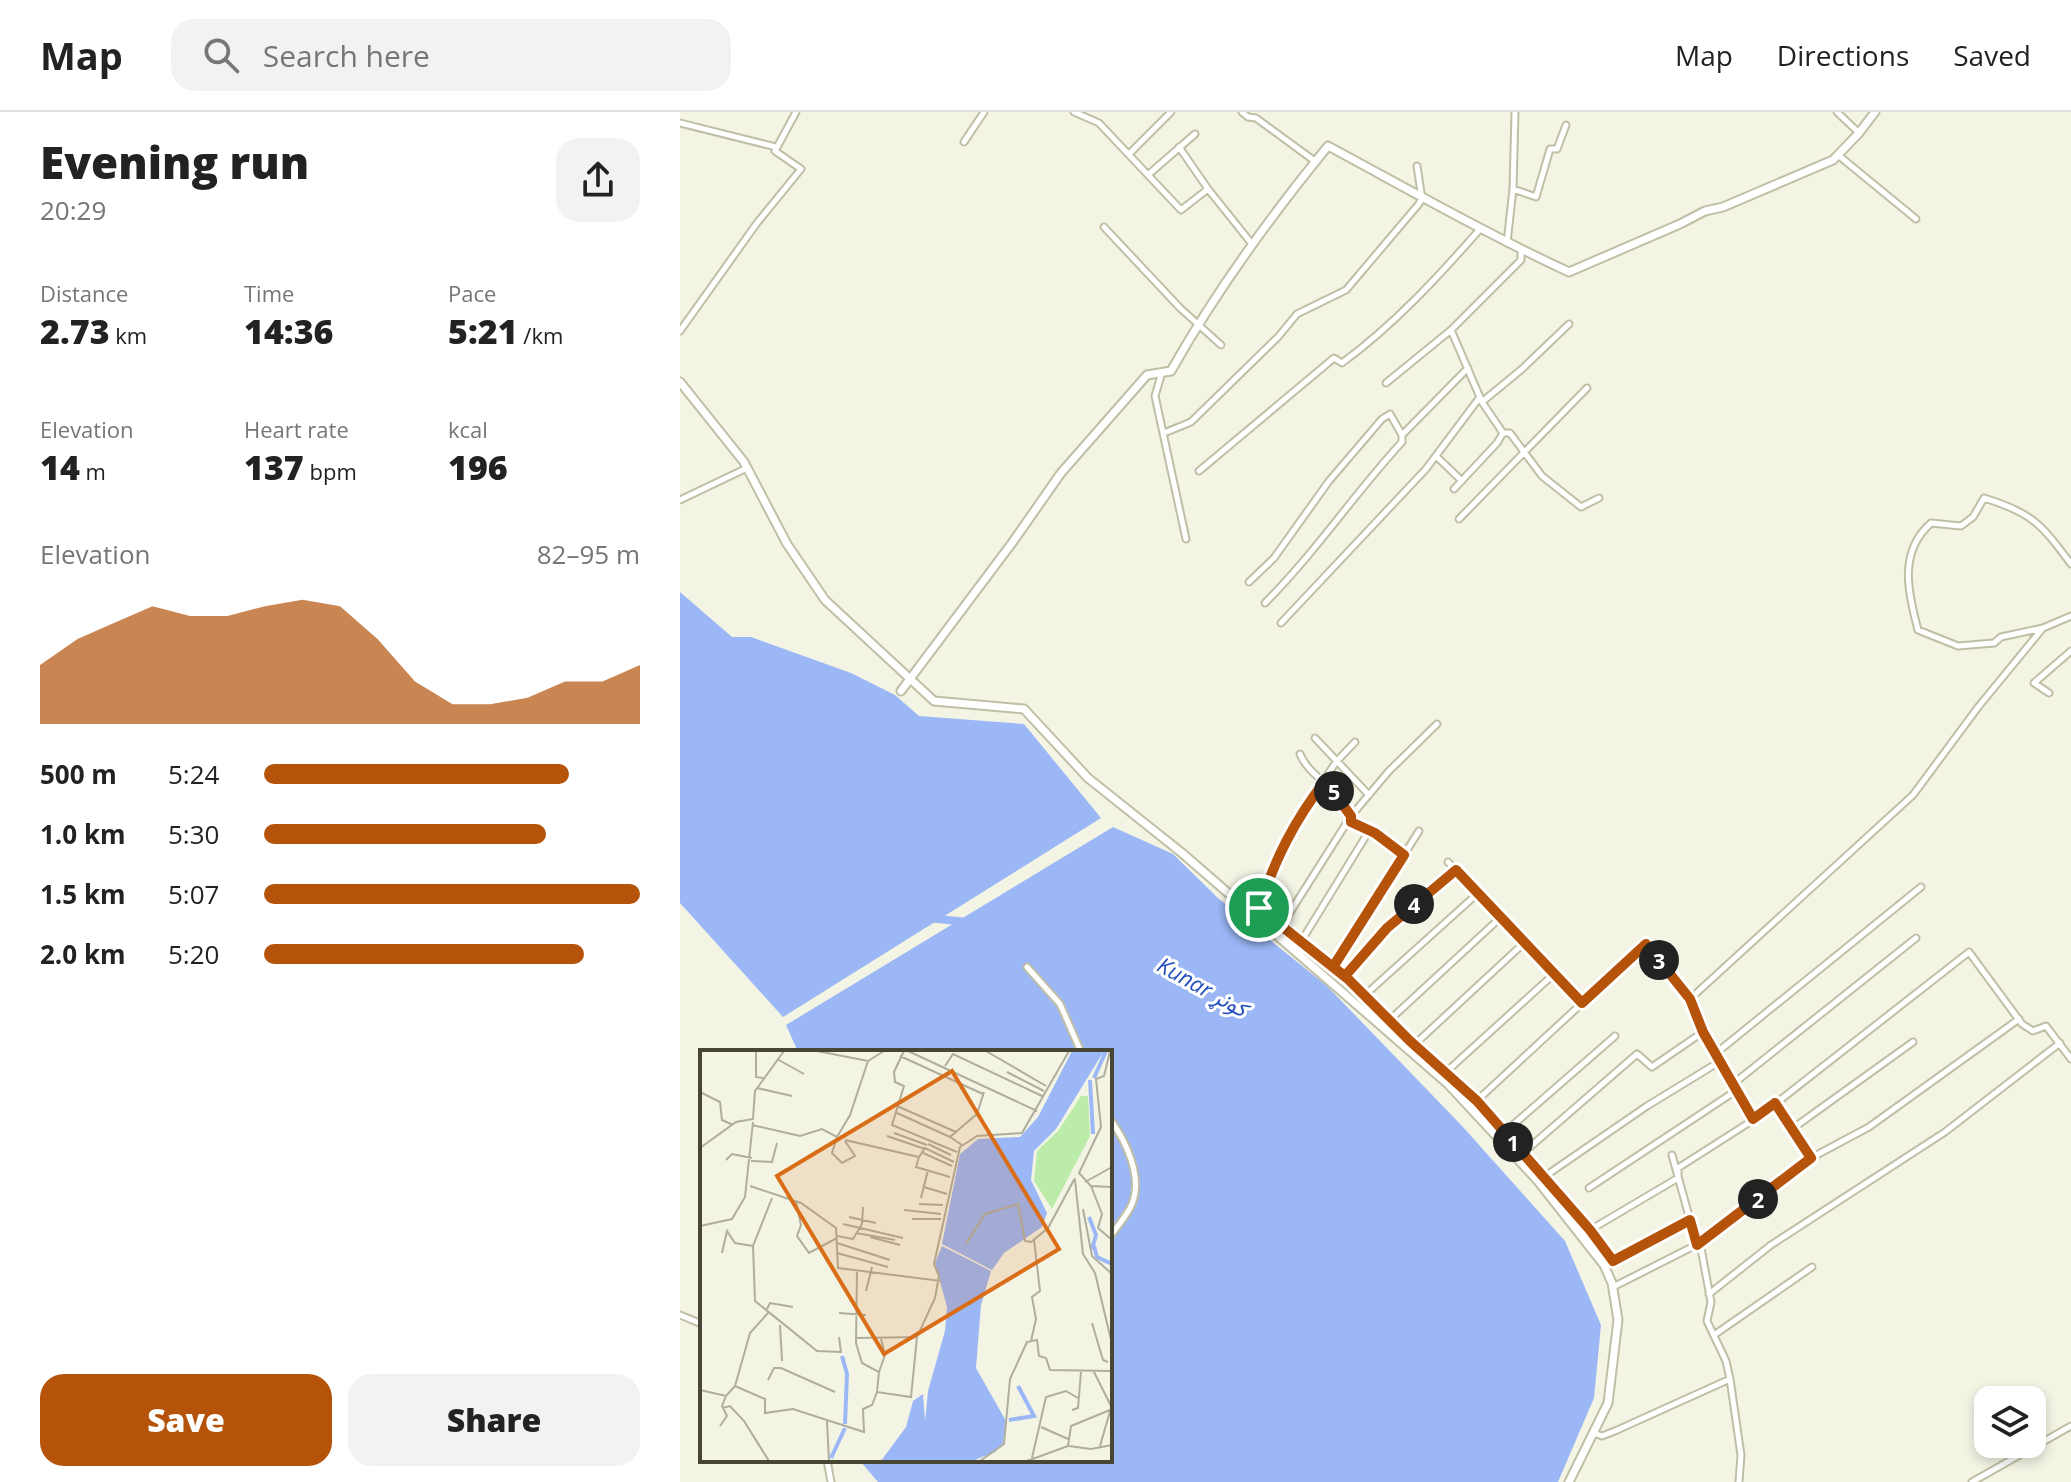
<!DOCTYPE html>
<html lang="en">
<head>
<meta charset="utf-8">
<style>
	:root { --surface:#fff; --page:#f2f2f2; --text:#222; --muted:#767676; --line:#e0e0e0; --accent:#b45309 }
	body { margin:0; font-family:"Open Sans",Vazirmatn,sans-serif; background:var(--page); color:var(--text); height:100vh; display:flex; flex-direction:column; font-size:30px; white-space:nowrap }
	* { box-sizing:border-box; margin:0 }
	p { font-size:26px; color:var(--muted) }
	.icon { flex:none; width:44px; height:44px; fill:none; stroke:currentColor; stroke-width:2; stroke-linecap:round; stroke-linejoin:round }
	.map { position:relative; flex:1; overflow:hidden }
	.panel { display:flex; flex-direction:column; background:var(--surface); width:680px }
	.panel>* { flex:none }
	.tools { position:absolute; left:1294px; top:1274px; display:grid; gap:16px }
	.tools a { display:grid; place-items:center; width:72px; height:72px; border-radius:16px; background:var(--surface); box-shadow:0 4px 12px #0003; font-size:40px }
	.pin { position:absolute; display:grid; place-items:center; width:68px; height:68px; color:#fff; margin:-34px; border:4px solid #fff; border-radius:50%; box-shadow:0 2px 8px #0007 }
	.km { position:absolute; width:40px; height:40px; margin:-20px; border-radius:50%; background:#222; color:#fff; font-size:22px; line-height:40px; text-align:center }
	.round { display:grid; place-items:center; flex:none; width:84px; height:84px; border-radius:24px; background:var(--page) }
	.summary { display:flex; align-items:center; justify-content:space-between; height:136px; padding:0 40px }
	h1 { font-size:44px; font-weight:800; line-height:60px }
	.stats { display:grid; grid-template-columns:repeat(3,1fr); gap:12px; height:136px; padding:8px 40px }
	.stats div { display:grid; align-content:center }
	.stats b { font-size:34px; font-weight:800 }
	.stats small { font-size:22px; font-weight:400 }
	.stats p { font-size:22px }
	.chart { height:224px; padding:16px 40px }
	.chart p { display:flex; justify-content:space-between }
	.chart svg { width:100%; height:144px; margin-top:8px; fill:var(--accent); opacity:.7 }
	.primary-button { display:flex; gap:16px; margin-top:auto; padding:16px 40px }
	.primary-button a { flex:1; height:92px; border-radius:24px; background:var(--accent); color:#fff; font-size:32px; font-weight:800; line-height:92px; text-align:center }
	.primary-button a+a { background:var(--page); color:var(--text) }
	ul { padding:0 40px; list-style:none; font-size:26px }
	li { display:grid; grid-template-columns:128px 96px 1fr; align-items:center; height:60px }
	li i { height:20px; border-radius:10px; background:var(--accent) }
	header { display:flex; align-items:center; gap:48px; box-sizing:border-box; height:112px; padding:0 40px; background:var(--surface); border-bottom:2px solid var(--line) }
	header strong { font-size:38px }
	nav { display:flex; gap:44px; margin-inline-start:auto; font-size:28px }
	.search { width:560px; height:72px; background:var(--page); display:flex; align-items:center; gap:20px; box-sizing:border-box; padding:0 28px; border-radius:24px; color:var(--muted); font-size:30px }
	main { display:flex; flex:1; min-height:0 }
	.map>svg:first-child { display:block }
	.water { fill:#9bb7f6 }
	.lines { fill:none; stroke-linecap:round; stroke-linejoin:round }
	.river { stroke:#9bb7f6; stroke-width:8 }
	.minor-casing { stroke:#c0bfa6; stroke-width:9 }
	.tertiary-casing { stroke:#c0bfa6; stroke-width:11 }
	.minor { stroke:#fff; stroke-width:5 }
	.tertiary { stroke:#fff; stroke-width:7 }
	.route-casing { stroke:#fff; stroke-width:16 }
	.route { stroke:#b45309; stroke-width:10 }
	.labels { text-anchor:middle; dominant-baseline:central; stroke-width:6; stroke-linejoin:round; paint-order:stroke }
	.water-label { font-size:22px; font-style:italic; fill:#2451bc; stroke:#fff }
	.inset-river { fill:none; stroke:#9bb7f6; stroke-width:4 }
	.inset-road { fill:none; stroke:#afae9e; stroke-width:2 }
	.view { fill:#da6d17; fill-opacity:0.15; stroke:#da6d17; stroke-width:4 }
	.inset-edge { fill:none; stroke:#474534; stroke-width:4 }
</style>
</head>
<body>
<header>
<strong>Map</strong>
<div class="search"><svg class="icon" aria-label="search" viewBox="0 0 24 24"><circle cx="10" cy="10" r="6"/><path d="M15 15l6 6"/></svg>Search here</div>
<nav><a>Map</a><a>Directions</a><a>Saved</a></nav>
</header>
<main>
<section class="panel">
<div class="summary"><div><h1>Evening run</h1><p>20:29</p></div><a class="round"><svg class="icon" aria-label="share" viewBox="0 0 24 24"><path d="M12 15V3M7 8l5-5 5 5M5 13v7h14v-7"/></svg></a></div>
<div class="stats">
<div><p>Distance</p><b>2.73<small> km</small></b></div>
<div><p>Time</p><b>14:36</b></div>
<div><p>Pace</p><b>5:21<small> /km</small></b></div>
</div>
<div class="stats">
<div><p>Elevation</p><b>14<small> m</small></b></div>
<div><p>Heart rate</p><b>137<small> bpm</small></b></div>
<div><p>kcal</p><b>196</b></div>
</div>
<div class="chart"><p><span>Elevation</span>82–95 m</p>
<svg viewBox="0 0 160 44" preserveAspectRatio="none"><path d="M0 44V26L10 18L20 13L30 8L40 11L50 11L60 8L70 6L80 8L90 18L100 31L110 38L120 38L130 36L140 31L150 31L160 26V44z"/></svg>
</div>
<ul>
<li><b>500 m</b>5:24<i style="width:81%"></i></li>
<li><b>1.0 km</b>5:30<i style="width:75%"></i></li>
<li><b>1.5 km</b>5:07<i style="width:100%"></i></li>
<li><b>2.0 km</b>5:20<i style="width:85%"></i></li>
</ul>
<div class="primary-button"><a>Save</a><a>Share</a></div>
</section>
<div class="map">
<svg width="1391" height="1370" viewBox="0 0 1391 1370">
	<rect width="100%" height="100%" fill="#f4f4e5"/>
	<!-- water -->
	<path class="water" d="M0,480L52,525H71L171,561L215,583L239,604L344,612L421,706L103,905L0,791Z
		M433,715L493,742L538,786L647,874L783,1015L885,1129L921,1213L914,1286L878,1370H198L181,1350L430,1348V940H118L106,913Z"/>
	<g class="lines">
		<!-- river -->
		<path class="river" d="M248,806L287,810"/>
		<!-- minor casing -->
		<g class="minor-casing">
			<path id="minor" d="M394,0L419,11L501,98L528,77L572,132
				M562,0L568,5L576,6L636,50
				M1157,0L1179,21
				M0,11L96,35
				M284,30L304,0
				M499,35L528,77
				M449,42L491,0
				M1158,43L1236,107
				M469,62L515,22
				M833,77L856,85L870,37H877L886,13
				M424,115L500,196L541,233
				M827,131L833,77L835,0
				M841,138V148L771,218L802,290L823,321H830L862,364L901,395L919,386
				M0,219L77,111L121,57L95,39L116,0
				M482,260L475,284L506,427
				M706,271L771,218
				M484,321L511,310L598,225L617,202L666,178L738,93L742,87L737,54
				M756,344L782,369
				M519,359L654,246L662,251C715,212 758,165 801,116
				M774,377L817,331L823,321
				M0,388L67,356
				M779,407L907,276
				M1391,452C1361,412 1353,401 1304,386L1293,405L1281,414L1251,411C1218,440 1228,481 1238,518L1278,534L1314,531L1321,525L1363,516L1391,504
				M569,470L594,446L649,369L702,307L710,302L722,323
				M585,491C635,441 674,382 722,330V323L788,256
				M601,511L746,357L800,285L802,290L842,257L889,212
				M1369,581L1354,571L1391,539
				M635,626L689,683
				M620,642C630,668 668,679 671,710L689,719L622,828
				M689,719L695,721L724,743
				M768,750L902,891
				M579,796L595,749L618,707L656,650L675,630
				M568,798L573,794L579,796L668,867L730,929L797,989L910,1118L933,1149L924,1153
				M602,813L671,704L709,659L757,612
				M347,855L380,892L401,940
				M653,855L739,719
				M665,864L707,816L776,758
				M685,883L797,782
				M702,915L820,806
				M734,933L844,831
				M1035,942L1241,775
				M1039,950L1073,1007
				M765,961L874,862
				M1053,972L1236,826
				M1095,991L1131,1046
				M790,995L966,832L1010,887
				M430,1007C446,1029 463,1065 452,1092C447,1104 437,1114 430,1125
				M1112,1017L1233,930
				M825,1020L935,924
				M843,1041L957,942L972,955L1023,920
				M992,1043L1017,1133
				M858,1069L967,994L1039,950L1012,896L1010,887L1233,683L1299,594L1363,516
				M909,1076L1057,978
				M910,1118L998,1066V1056L1081,1003L1289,840L1342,912L1353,919L1366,914L1391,947
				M1020,1131L1131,1046L1189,1015L1339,907
				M933,1149L1010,1108
				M933,1175L1020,1131L1031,1190L1027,1209L1046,1249L1050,1267L1061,1343L1059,1370
				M1029,1182L1091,1133L1265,1020L1380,931
				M0,1203L22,1212
				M1034,1223L1132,1155
				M914,1321L922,1324L935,1319L1050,1267
				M147,1348L151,1370
				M1292,1370L1391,1314"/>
		</g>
		<!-- tertiary casing -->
		<g class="tertiary-casing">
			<path id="tertiary" d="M0,270L64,350L107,432L145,488L254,589L344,597L408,666L502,741L768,972L858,1069L924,1153L932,1171L938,1208L928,1291L889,1370
				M221,579L332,431L381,361L467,263L491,259C536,179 590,105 648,34C728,77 807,122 889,160L1000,112L1025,99L1043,95L1153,48L1179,21L1195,0"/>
		</g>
		<!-- minor -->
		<use href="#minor" class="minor"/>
		<!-- tertiary -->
		<use href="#tertiary" class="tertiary"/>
	</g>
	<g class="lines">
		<!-- route casing -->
		<g class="route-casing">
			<path id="route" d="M579,796L668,867L730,929L797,989L910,1118L933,1149L1010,1108L1017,1133L1131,1046L1095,991L1073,1007L1023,920L1010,887L966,832L902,891L776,758L707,816L665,864L653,855L724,743L695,721L671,710V704L645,669C614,709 595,747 579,796"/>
		</g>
		<!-- route -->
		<use href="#route" class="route"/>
	</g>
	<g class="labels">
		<!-- water labels -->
		<g class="water-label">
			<text transform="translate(523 874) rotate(29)">Kunar کونړ</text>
		</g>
	</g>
	<!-- overview -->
	<g transform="translate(20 938)">
		<rect width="412" height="412" fill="#f4f4e5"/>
		<path d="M381,46H388L390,86L352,159L334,131L337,101L358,81Z" fill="#bbeca9"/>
		<path d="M372,1H404L356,79L334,101L331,130L347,163L342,177L304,203L292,220L242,194L260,104L278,89L320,87L338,67ZM242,196L291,221L281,255L276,318L306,371L303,393L295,402L272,411H181L206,377L213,351L223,344L225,371L228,341L245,281L247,257L235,213Z" fill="#9bb7f6"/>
		<path class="inset-river" d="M394,28L406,1M390,30L393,84M389,167L396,185L392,199M394,196L397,207L412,214M142,306L147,324L145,374M309,370L334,366L318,336M131,408L145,378"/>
		<path class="inset-road" d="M56,1V27L63,28M117,1L168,11L184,1M204,1L194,22L195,32L204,36L192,75L257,102M208,1L337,61M286,1L346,36M410,1L404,26L396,29L401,77L379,123L391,136L412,137M200,6L283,44M77,9L104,24M245,16L253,4L342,46M307,22L344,41M57,38L92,46M0,42L20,52L22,70L33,75M197,56L256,82M197,63L250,87M52,75L100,86L122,79L137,87L150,65L168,11M194,83L227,95M187,86L225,99M137,87L132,103L142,113L155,106L145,91M145,90L219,107L225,98L254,112M228,94L251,105M262,95L250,87L277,64L284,42M0,98L36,72L53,69L55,41L84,1M223,103L252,116M219,107L216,117L250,127M26,110L32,104L52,108M51,111L72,112L77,93M375,130L383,204L395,223L412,294M385,132L412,117M50,136L101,153L136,178L138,218L241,231M391,136L402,164L398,178L412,190M224,137L247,144M72,148L53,196L55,251L117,301L141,302L139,287M221,148L228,120M96,152L101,175L97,186L109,203L137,188M219,154L243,155M383,159L392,206L412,224M204,160L241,164M149,167L176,173M212,169H241M143,174L203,188M0,176L32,169L45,147L53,72M156,183L195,190M137,186L153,189L162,174L163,157M170,187L200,195M137,193L190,210M266,194L285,164L318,154L325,191L331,192L348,178L375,128M22,203L27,181L35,193L53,196M137,203L188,217M157,220L156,293L162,313L179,322L177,342M166,241L172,217M67,259L70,253L93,257M139,263L166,265M392,273L403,310L408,312M80,275L82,311M156,288L217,287M331,291L336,269L332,247L340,241L334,190M179,322L185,305L181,289M394,322L412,358M68,330L74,318H81L135,342M35,336L50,283L68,263M0,340L26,346L35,336L65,349V363L93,359L164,382L163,359L172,355L177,342L211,347L217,287L235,248L239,226L234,214L260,97L277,86L322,83L369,1M22,358L30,356L44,371L69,411M372,360L378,358L381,322M127,371L129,411M20,376L27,366L22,356L26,346M341,377L368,389M369,396L391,399L412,395M400,396L411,358M332,408L346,347L366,341L378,348M280,411L304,394L310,329L327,292L337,290L339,306L346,308L350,320L412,321M327,411L368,396L371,376L410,360"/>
		<path class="view" d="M252,21L359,199L184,304L77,126Z"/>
		<rect width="412" height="412" class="inset-edge"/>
	</g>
</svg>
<div class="tools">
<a><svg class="icon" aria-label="layers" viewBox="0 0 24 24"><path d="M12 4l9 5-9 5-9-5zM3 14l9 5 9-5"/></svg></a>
</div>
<div class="pin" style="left:579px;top:796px;background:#1e9e55"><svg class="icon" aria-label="arrive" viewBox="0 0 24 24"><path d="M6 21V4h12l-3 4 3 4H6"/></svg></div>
<b class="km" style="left:833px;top:1030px">1</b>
<b class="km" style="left:1078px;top:1087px">2</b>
<b class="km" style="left:979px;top:848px">3</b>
<b class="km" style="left:734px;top:792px">4</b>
<b class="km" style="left:654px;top:679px">5</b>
</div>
</main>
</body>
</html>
